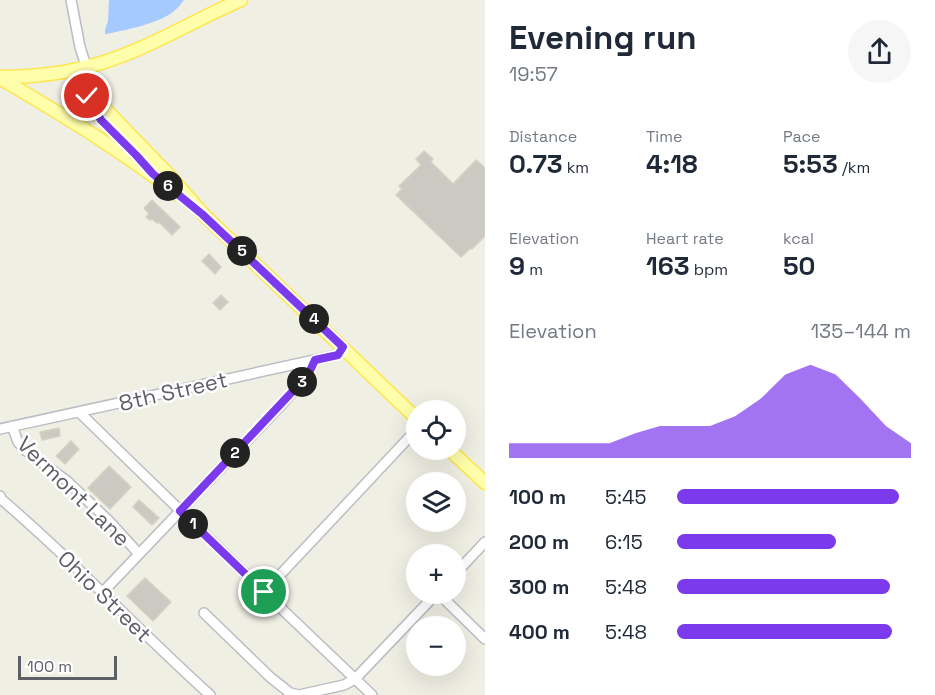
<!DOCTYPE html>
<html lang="en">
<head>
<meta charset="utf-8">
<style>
	:root { --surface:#fff; --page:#f6f6f7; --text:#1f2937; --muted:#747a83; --accent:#7c3aed }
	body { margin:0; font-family:"Space Grotesk",sans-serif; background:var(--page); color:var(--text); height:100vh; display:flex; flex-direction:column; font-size:22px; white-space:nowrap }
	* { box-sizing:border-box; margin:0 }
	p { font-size:20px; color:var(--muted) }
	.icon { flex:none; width:33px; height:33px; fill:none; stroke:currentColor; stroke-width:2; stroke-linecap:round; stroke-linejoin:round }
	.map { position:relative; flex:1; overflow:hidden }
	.drawer { display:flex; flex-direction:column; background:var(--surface); width:450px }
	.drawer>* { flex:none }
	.controls { position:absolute; left:406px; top:400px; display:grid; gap:12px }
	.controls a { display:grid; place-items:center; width:60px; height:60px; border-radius:50%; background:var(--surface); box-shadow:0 6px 24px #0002; font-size:30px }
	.scale { position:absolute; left:18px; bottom:15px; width:99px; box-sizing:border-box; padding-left:6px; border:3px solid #5c5f66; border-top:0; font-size:16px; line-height:21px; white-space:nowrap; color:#5c5f66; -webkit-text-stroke:4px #fff; paint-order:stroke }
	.pin { position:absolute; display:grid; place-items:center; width:51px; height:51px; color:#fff; margin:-26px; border:3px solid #fff; border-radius:50%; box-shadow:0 2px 6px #0007 }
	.km { position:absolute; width:30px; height:30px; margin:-15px; border-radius:50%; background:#222; color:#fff; font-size:16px; line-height:30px; text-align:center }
	.round { display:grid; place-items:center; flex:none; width:63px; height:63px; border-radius:32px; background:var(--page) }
	.overview { display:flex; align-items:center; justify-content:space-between; height:102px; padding:0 24px }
	h1 { font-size:33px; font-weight:700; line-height:45px }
	.figures { display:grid; grid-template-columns:repeat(3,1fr); gap:9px; height:102px; padding:6px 24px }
	.figures div { display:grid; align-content:center }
	.figures b { font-size:26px; font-weight:700 }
	.figures small { font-size:16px; font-weight:400 }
	.figures p { font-size:16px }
	.chart { height:168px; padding:12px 24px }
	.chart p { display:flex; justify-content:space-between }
	.chart svg { width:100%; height:108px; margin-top:6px; fill:var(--accent); opacity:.7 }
	ul { padding:0 24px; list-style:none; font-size:20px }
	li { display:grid; grid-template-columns:96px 72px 1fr; align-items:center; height:45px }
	li i { height:15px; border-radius:8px; background:var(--accent) }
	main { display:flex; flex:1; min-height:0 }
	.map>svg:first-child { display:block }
	.water { fill:#a5caff }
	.building { fill:#cbc9c1; stroke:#d5d2c2; stroke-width:1.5 }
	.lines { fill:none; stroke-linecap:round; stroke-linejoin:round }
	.minor-casing { stroke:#bcbdc4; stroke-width:12 }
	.major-casing { stroke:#fce651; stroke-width:15 }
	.minor { stroke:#fff; stroke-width:9 }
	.major { stroke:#fffeaa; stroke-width:12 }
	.route-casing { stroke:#fff; stroke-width:12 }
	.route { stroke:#7c3aed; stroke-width:8 }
	.labels { text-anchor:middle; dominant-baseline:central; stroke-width:5; stroke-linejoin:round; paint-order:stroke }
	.street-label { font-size:22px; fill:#5c5f66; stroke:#fff }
</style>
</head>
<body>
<main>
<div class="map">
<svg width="485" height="695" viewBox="0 0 485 695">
	<rect width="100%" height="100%" fill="#f0efe4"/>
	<!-- water -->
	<path class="water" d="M109,0H184C181,4 178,8 174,11C161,23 123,31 105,34V30L108,21Z"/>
	<!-- building -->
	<path class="building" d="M424,151L433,159L431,162L453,184L476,160L485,168V236L472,249L471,248L461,257L396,195L402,189L399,186L421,165L416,159Z
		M152,200L180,227L172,235L159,222L157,223L152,219L150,220L146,217L149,214L144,208Z
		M209,254L221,267L215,274L202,261Z
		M221,295L228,302L220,310L213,303Z
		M59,428L60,436L42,440L40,432Z
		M71,441L79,449L65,464L56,456Z
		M109,466L131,487L110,509L88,488Z
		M139,500L159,518L152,525L133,507Z
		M145,578L171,602L153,621L127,596Z"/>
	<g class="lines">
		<!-- minor casing -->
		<g class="minor-casing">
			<path id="minor" d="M71,0L80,47L86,66
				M79,412L264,592L372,695
				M12,426L18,442L25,450L67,481L110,522L139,554
				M0,429L337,355L343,347
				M0,496L1,499C74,561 139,631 210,695
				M456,573L485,542
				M264,592L417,429
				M102,593L282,404L308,375L315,360
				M439,594L485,639
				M204,613L270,677L290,693L299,695L344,685L355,679L436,594"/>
		</g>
		<!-- major casing -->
		<g class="major-casing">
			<path id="major" d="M86,66L97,94L107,111L168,174L203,214L417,419
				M86,66L81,75C92,120 113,128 141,160
				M0,77C33,77 69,73 101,63C150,48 194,20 241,0
				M1,79C31,96 60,114 89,132C119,152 149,171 177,194
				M450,450L485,483"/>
		</g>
		<!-- minor -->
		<use href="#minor" class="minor"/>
		<!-- major -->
		<use href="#major" class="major"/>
	</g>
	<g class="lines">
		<!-- route casing -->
		<g class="route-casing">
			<path id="route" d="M87,96L101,120L136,155L153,174L202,214L343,347L338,355L315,360L308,375L180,511L264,592"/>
		</g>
		<!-- route -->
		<use href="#route" class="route"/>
	</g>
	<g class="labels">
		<!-- street labels -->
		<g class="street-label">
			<text transform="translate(173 391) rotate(-13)">8th Street</text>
			<text transform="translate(74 491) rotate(44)">Vermont Lane</text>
			<text transform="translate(105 596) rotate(44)">Ohio Street</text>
		</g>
	</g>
</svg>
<div class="controls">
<a><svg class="icon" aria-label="locate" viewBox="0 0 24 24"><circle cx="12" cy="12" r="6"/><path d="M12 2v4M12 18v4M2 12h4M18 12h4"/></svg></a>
<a><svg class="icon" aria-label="layers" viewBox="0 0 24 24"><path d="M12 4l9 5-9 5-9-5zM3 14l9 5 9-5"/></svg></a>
<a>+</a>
<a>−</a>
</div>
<div class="scale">100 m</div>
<div class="pin" style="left:264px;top:592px;background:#1e9e55"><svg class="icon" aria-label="arrive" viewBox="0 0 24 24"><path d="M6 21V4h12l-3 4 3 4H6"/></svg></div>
<div class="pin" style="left:87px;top:96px;background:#d93025"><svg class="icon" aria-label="check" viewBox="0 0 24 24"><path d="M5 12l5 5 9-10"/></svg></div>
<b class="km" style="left:193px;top:524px">1</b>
<b class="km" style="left:235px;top:453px">2</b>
<b class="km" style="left:302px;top:382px">3</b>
<b class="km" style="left:314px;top:319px">4</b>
<b class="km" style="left:242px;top:251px">5</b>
<b class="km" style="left:168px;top:186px">6</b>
</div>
<section class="drawer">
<div class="overview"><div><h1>Evening run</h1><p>19:57</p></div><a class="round"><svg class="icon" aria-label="share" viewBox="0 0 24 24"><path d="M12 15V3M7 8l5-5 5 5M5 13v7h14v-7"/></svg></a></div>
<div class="figures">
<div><p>Distance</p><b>0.73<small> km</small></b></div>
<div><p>Time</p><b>4:18</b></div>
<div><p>Pace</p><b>5:53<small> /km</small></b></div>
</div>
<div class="figures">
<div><p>Elevation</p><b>9<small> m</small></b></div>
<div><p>Heart rate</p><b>163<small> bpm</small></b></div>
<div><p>kcal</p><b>50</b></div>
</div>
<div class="chart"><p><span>Elevation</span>135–144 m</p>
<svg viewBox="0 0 160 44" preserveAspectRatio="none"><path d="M0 44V38L10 38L20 38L30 38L40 38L50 34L60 31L70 31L80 31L90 27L100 20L110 10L120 6L130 10L140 20L150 31L160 38V44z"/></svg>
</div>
<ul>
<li><b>100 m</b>5:45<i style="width:95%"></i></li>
<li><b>200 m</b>6:15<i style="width:68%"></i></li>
<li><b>300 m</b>5:48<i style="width:91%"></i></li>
<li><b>400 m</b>5:48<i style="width:92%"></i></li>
</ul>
</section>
</main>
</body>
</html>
